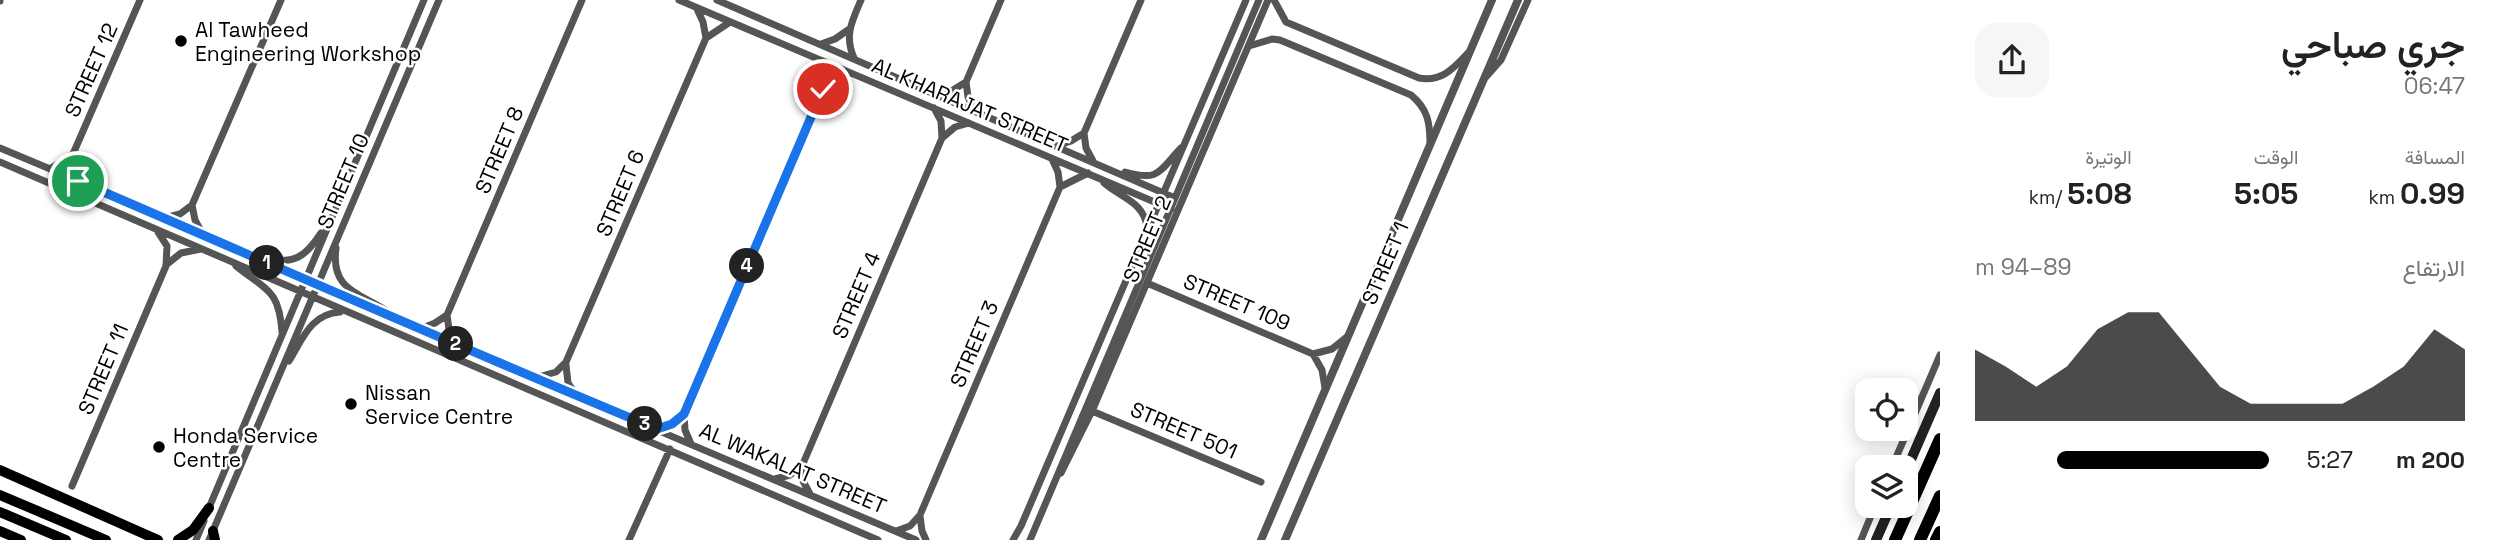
<!DOCTYPE html>
<html lang="ar">
<head>
<meta charset="utf-8">
<style>
	:root { --surface:#fff; --page:#f6f6f6; --text:#222; --muted:#767676; --accent:#000 }
	body { margin:0; font-family:"Space Grotesk",Vazirmatn,sans-serif; background:var(--page); color:var(--text); direction:rtl; height:100vh; display:flex; flex-direction:column; font-size:26px; white-space:nowrap }
	* { box-sizing:border-box; margin:0 }
	p { font-size:23px; color:var(--muted) }
	.icon { flex:none; width:38px; height:38px; fill:none; stroke:currentColor; stroke-width:2; stroke-linecap:round; stroke-linejoin:round }
	.map { position:relative; flex:1; overflow:hidden; direction:ltr }
	.side { display:flex; flex-direction:column; background:var(--surface); width:560px }
	.side>* { flex:none }
	.buttons { position:absolute; left:1855px; top:378px; display:grid; gap:14px }
	.buttons a { display:grid; place-items:center; width:63px; height:63px; border-radius:14px; background:var(--surface); box-shadow:0 4px 18px #0003; font-size:35px }
	.pin { position:absolute; display:grid; place-items:center; width:60px; height:60px; color:#fff; margin:-30px; border:4px solid #fff; border-radius:50%; box-shadow:0 2px 7px #0007 }
	.km { position:absolute; width:35px; height:35px; margin:-18px; border-radius:50%; background:#222; color:#fff; font-size:19px; line-height:35px; text-align:center }
	.round { display:grid; place-items:center; flex:none; width:74px; height:74px; border-radius:21px; background:var(--page) }
	.summary { display:flex; align-items:center; justify-content:space-between; height:119px; padding:0 35px }
	h1 { font-size:38px; font-weight:600; line-height:52px }
	.stats { display:grid; grid-template-columns:repeat(3,1fr); gap:10px; height:119px; padding:7px 35px }
	.stats div { display:grid; align-content:center }
	.stats b { font-size:30px; font-weight:600 }
	.stats small { font-size:19px; font-weight:400 }
	.stats p { font-size:19px }
	.chart { height:196px; padding:14px 35px }
	.chart p { display:flex; justify-content:space-between }
	.chart svg { width:100%; height:126px; margin-top:7px; fill:var(--accent); opacity:.7 }
	ul { padding:0 35px; list-style:none; font-size:23px }
	li { display:grid; grid-template-columns:112px 84px 1fr; align-items:center; height:52px }
	li i { height:18px; border-radius:9px; background:var(--accent) }
	main { display:flex; flex:1; min-height:0 }
	.map>svg:first-child { display:block }
	.lines { fill:none; stroke-linecap:round; stroke-linejoin:round }
	.minor { stroke:#555; stroke-width:7 }
	.tertiary { stroke:#555; stroke-width:8 }
	.secondary { stroke:#222; stroke-width:10 }
	.primary { stroke:#000; stroke-width:10 }
	.trunk { stroke:#000; stroke-width:10 }
	.motorway { stroke:#000; stroke-width:12 }
	.route-casing { stroke:#fff; stroke-width:14 }
	.route { stroke:#1a73e8; stroke-width:9 }
	.poi-dot { fill:#000; stroke:#fff; stroke-width:2.5 }
	.labels { text-anchor:middle; dominant-baseline:central; stroke-width:5; stroke-linejoin:round; paint-order:stroke }
	.poi-label { font-size:21px; fill:#000; stroke:#fff; text-anchor:start }
	.street-label { font-size:21px; fill:#000; stroke:#fff }
</style>
</head>
<body>
<main>
<section class="side">
<div class="summary"><div><h1>جري صباحي</h1><p>06:47</p></div><a class="round"><svg class="icon" aria-label="share" viewBox="0 0 24 24"><path d="M12 15V3M7 8l5-5 5 5M5 13v7h14v-7"/></svg></a></div>
<div class="stats">
<div><p>المسافة</p><b>0.99<small> km</small></b></div>
<div><p>الوقت</p><b>5:05</b></div>
<div><p>الوتيرة</p><b>5:08<small> /km</small></b></div>
</div>
<div class="chart"><p><span>الارتفاع</span>89–94 m</p>
<svg viewBox="0 0 160 44" preserveAspectRatio="none"><path d="M0 44V19L10 25L20 32L30 25L40 12L50 6L60 6L70 19L80 32L90 38L100 38L110 38L120 38L130 32L140 25L150 12L160 19V44z"/></svg>
</div>
<ul>
<li><b>200 m</b>5:27<i style="width:72%"></i></li>
</ul>
</section>
<div class="map">
<svg width="1940" height="540" viewBox="0 0 1940 540">
	<rect width="100%" height="100%" fill="#fff"/>
	<g class="lines">
		<!-- minor -->
		<path class="minor" d="M679,0L1171,209
			M717,0L1175,198
			M1274,0L1286,22L1419,78C1442,82 1454,68 1468,53
			M0,1V0
			M697,9L703,22L706,38
			M821,44L835,39L848,30
			M1249,46L1272,39L1280,40L1411,95C1428,109 1430,123 1430,144
			M854,58C844,36 852,21 861,0
			M1486,77L1501,60L1528,0
			M823,89L835,79L851,73
			M939,96L953,90L966,82
			M934,108L941,121L942,138
			M974,110L968,97L966,82L1001,0
			M1057,146L1071,141L1084,133
			M0,148L203,233L325,289L916,540
			M73,154L78,181
			M1093,161L1086,148L1084,133L1141,0
			M0,162L878,540
			M50,169L73,154L140,0
			M1125,172C1160,182 1159,171 1181,148
			M1104,183C1121,198 1144,202 1147,227
			M1060,187L1088,173
			M192,205L195,220L202,233
			M164,218L180,214L192,205L281,0
			M336,248C330,292 362,293 390,313
			M264,259C294,264 305,258 321,233
			M166,265L181,253L201,249
			M236,266C267,291 279,289 282,332
			M1147,283L1313,354L1332,349L1348,336
			M420,329L435,323L447,315
			M456,344L449,329L447,315L582,0
			M1313,354L1322,370L1325,388
			M289,361C303,338 311,314 340,312
			M566,365L568,383L576,395
			M538,377L556,372L566,362L706,38L730,22
			M1092,411L1261,482
			M657,429L672,424L683,415
			M691,444L685,430L684,414L823,89L822,72L815,58
			M802,466L803,481L810,494
			M1892,467L1940,355
			M1061,473L1092,411L1268,0
			M775,479L790,475L802,466L942,138L955,127L969,123
			M72,486L166,266L167,246L158,232
			M208,510L424,0
			M920,516L922,531L926,540
			M896,531L910,526L920,515L1060,187L1058,172L1052,159
			M196,540L204,521
			M209,540L439,0
			M629,540L670,449
			M1013,540L1021,526L1246,0
			M1030,540L1259,0
			M1861,540L1875,506"/>
		<!-- tertiary -->
		<path class="tertiary" d="M1261,540L1492,0
			M1285,540L1518,0"/>
		<!-- secondary -->
		<path class="secondary" d="M1906,471L1940,393
			M1876,540L1891,506"/>
		<!-- primary -->
		<path class="primary" d="M0,470L158,540
			M0,531L21,540
			M213,531L215,540
			M178,540L193,530L209,508"/>
		<!-- trunk -->
		<path class="trunk" d="M0,495L106,540
			M0,512L66,540"/>
		<!-- motorway -->
		<path class="motorway" d="M1895,540L1940,439
			M1920,540L1940,496
			M1936,540L1940,532"/>
	</g>
	<g class="lines">
		<!-- route casing -->
		<g class="route-casing">
			<path id="route" d="M78,181C271,264 463,349 657,429L672,424L684,414L823,89"/>
		</g>
		<!-- route -->
		<use href="#route" class="route"/>
	</g>
	<!-- markers -->
	<g class="poi-dot">
		<circle cx="181" cy="41" r="7"/>
		<circle cx="351" cy="404" r="7"/>
		<circle cx="159" cy="447" r="7"/>
	</g>
	<g class="labels">
		<!-- poi labels -->
		<g class="poi-label">
			<text x="195" y="29">Al Tawheed<tspan x="195" dy="24">Engineering Workshop</tspan></text>
			<text x="365" y="392">Nissan<tspan x="365" dy="24">Service Centre</tspan></text>
			<text x="173" y="435">Honda Service<tspan x="173" dy="24">Centre</tspan></text>
		</g>
		<!-- street labels -->
		<g class="street-label">
			<text transform="translate(91 70) rotate(-66)">STREET 12</text>
			<text transform="translate(970 105) rotate(23)">AL KHARAJAT STREET</text>
			<text transform="translate(499 150) rotate(-67)">STREET 8</text>
			<text transform="translate(343 181) rotate(-67)">STREET 10</text>
			<text transform="translate(620 193) rotate(-67)">STREET 6</text>
			<text transform="translate(1147 239) rotate(-67)">STREET 2</text>
			<text transform="translate(1385 263) rotate(-67)">STREET 1</text>
			<text transform="translate(856 295) rotate(-67)">STREET 4</text>
			<text transform="translate(1237 302) rotate(23)">STREET 109</text>
			<text transform="translate(974 344) rotate(-67)">STREET 3</text>
			<text transform="translate(103 369) rotate(-67)">STREET 11</text>
			<text transform="translate(1184 430) rotate(23)">STREET 501</text>
			<text transform="translate(793 468) rotate(23)">AL WAKALAT STREET</text>
		</g>
	</g>
</svg>
<div class="buttons">
<a><svg class="icon" aria-label="locate" viewBox="0 0 24 24"><circle cx="12" cy="12" r="6"/><path d="M12 2v4M12 18v4M2 12h4M18 12h4"/></svg></a>
<a><svg class="icon" aria-label="layers" viewBox="0 0 24 24"><path d="M12 4l9 5-9 5-9-5zM3 14l9 5 9-5"/></svg></a>
</div>
<div class="pin" style="left:78px;top:181px;background:#1e9e55"><svg class="icon" aria-label="arrive" viewBox="0 0 24 24"><path d="M6 21V4h12l-3 4 3 4H6"/></svg></div>
<div class="pin" style="left:823px;top:89px;background:#d93025"><svg class="icon" aria-label="check" viewBox="0 0 24 24"><path d="M5 12l5 5 9-10"/></svg></div>
<b class="km" style="left:267px;top:263px">1</b>
<b class="km" style="left:456px;top:344px">2</b>
<b class="km" style="left:645px;top:424px">3</b>
<b class="km" style="left:747px;top:266px">4</b>
</div>
</main>
</body>
</html>
